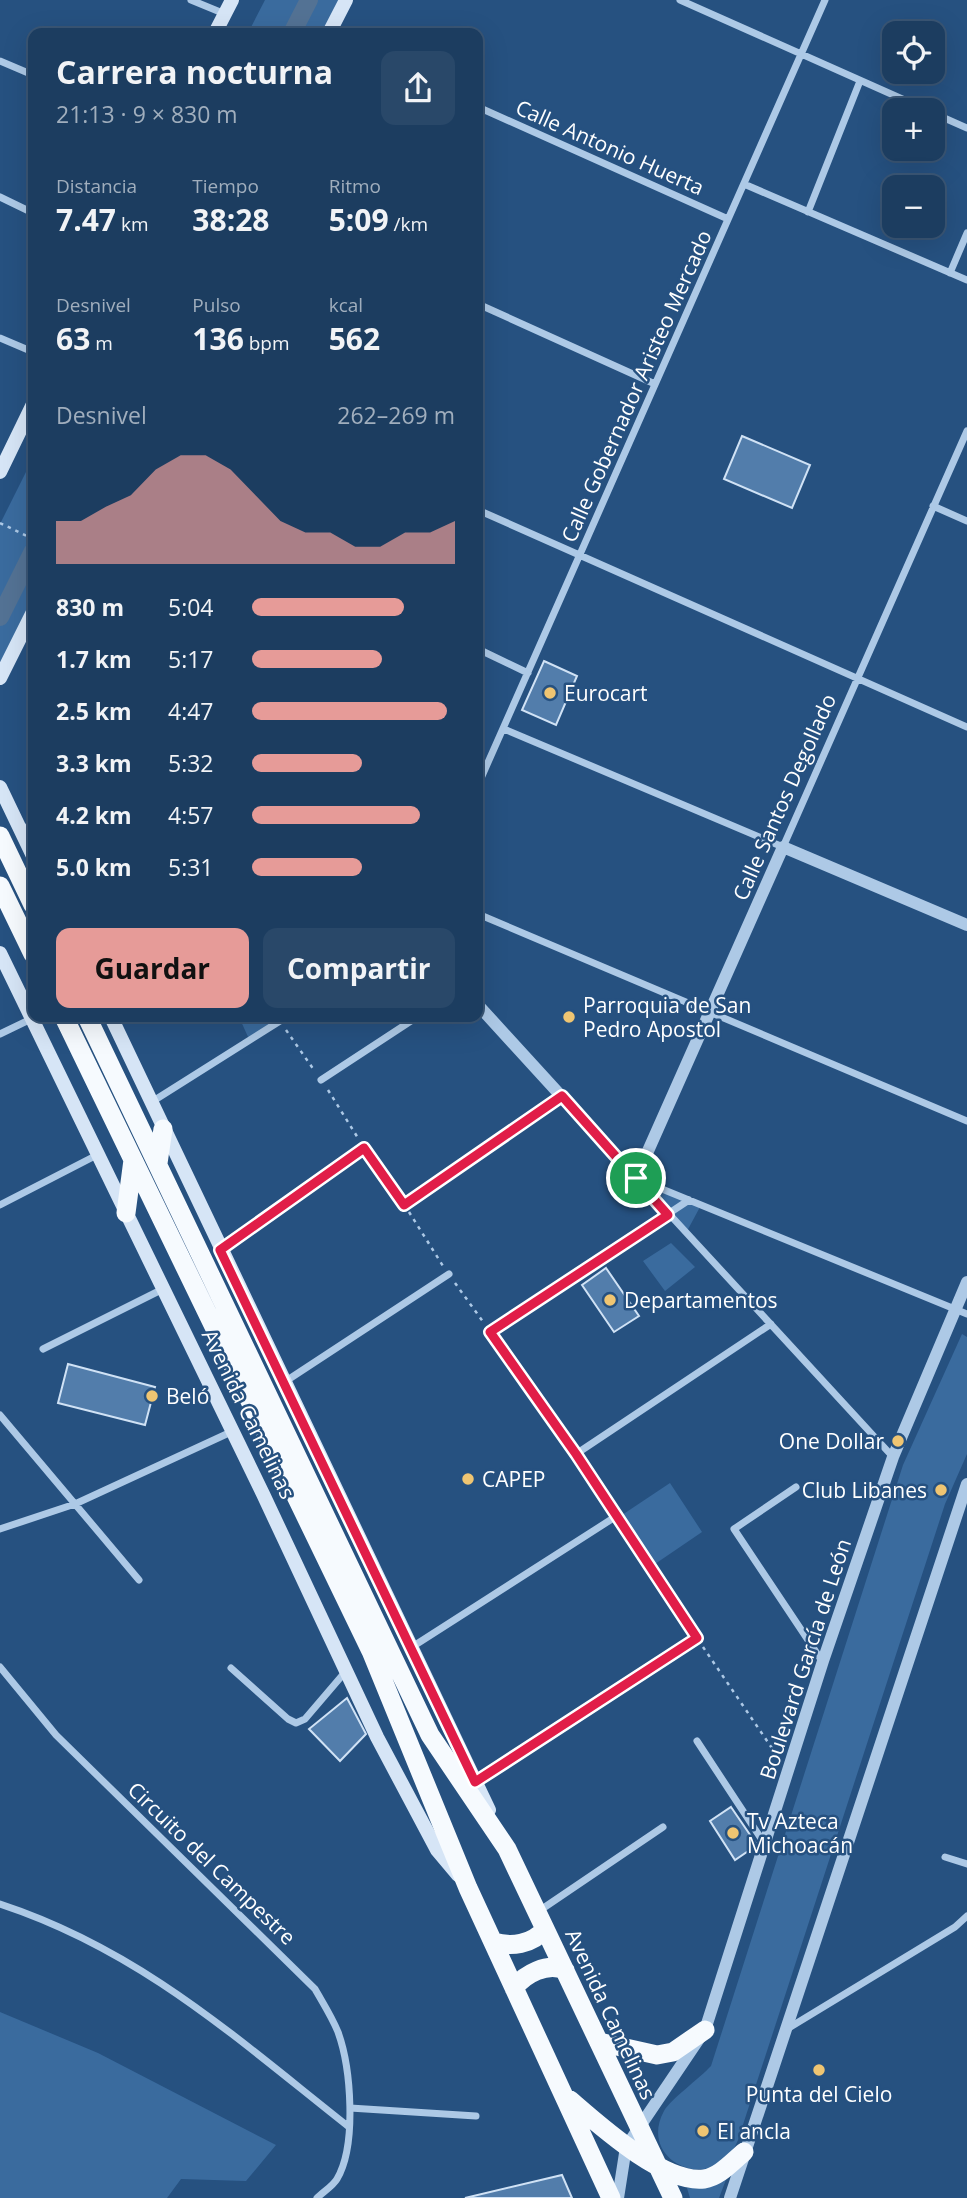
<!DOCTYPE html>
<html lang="es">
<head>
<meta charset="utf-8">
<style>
	:root { --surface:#1c3d60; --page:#294869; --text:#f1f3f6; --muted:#a0aebd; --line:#3a5675; --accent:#e69b98 }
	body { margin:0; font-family:"Open Sans",sans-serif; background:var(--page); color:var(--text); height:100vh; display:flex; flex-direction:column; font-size:26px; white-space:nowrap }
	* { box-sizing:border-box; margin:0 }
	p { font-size:23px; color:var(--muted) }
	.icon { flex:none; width:38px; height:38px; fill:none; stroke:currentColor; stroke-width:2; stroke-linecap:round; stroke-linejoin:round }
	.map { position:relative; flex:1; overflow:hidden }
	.sheet { position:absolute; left:28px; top:28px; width:455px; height:994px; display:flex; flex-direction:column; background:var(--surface); border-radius:14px; box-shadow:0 7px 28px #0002,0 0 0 2px var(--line) }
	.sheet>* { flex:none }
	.tools { position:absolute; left:882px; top:21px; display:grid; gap:14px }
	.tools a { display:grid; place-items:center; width:63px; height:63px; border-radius:14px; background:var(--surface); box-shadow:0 7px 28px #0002,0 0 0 2px var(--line); font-size:35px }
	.pin { position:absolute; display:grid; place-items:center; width:60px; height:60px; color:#fff; margin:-30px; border:4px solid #fff; border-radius:50%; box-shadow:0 2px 7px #0007 }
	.round { display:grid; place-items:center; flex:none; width:74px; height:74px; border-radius:14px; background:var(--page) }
	.overview { display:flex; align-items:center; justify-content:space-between; height:119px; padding:0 28px }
	h1 { font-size:32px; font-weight:700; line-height:52px }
	.stats { display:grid; grid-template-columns:repeat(3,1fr); gap:10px; height:119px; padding:7px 28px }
	.stats div { display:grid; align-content:center }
	.stats b { font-size:30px; font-weight:700 }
	.stats small { font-size:19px; font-weight:400 }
	.stats p { font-size:19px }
	.chart { height:196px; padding:14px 28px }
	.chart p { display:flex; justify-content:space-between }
	.chart svg { width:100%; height:126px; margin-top:7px; fill:var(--accent); opacity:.7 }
	.primary-button { display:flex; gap:14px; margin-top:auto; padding:14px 28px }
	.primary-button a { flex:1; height:80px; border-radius:14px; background:var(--accent); color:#111; font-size:28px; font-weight:700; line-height:80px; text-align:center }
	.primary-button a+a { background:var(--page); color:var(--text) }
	ul { padding:0 28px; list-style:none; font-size:23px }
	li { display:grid; grid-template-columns:112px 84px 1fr; align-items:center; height:52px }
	li i { height:18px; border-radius:9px; background:var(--accent) }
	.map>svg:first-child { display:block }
	.green { fill:#3a6b9e }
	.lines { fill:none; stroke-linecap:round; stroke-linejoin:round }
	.canal { stroke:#537294; stroke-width:18 }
	.building { fill:#527dab; stroke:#d0e2f5; stroke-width:2 }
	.path { stroke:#adc9e6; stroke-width:2.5; stroke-dasharray:3.5 5; stroke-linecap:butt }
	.minor { stroke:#adc9e6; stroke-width:7 }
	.tertiary { stroke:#adc9e6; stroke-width:12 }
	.secondary { stroke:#d6e5f6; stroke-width:14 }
	.trunk { stroke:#f6fafe; stroke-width:19 }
	.route-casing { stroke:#fff; stroke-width:14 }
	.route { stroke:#e11d48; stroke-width:9 }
	.poi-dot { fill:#efc572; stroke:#265180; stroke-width:2.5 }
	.labels { text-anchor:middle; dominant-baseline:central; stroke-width:5; stroke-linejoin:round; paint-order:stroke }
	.street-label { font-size:21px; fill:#fff; stroke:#265180 }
	.poi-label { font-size:21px; fill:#fff; stroke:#265180; text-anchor:start }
</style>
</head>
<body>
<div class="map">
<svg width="967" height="2198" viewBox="0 0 967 2198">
	<rect width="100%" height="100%" fill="#265180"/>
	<!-- green -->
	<path class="green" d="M265,0H349L332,33H248Z
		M33,458V617L0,682V524Z
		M239,1017H275L278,1020L249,1039Z
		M644,1184L700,1207L686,1233Z
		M671,1243L695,1267L665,1291L643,1261Z
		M962,1334L967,1337V1454L945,1504L738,2140C715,2197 636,2162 664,2111C670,2100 700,2078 711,2066L903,1465Z
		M670,1483L702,1532L655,1564L622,1515Z
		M0,2012L98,2053L276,2145L246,2181L181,2179L167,2198H0Z
		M727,2177L719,2198H690L687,2188L714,2185Z"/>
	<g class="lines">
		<!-- canal -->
		<path class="canal" d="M292,33L309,0
			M0,617L33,551"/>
	</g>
	<!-- building -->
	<path class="building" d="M742,436L810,465L792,508L724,479Z
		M544,661L577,676L556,725L522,710Z
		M606,1268L639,1316L614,1332L582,1285Z
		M68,1364L155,1387L145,1425L58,1403Z
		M347,1698L366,1734L340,1761L309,1729Z
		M731,1807L757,1845L735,1860L710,1821Z
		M562,2175L572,2198H465Z"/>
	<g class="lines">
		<!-- path -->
		<path class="path" d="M0,523L33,539
			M27,658L33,667
			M286,1030L314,1070
			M328,1090L358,1138
			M371,1158L398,1195
			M409,1212L443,1266
			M455,1283L484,1323
			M498,1343L571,1446
			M582,1463L609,1508
			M621,1525L691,1630
			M703,1647L778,1757"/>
		<!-- minor -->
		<path class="minor" d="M191,0L225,14
			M680,0L927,110
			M0,61L33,75
			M478,107L728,219
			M933,113L967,128
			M744,184L967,280
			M0,197L33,213
			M808,212L860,81
			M950,273L967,233
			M478,304L655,384
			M0,338L33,352
			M933,506L967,521
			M478,510L967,727
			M478,649L528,673
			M504,729L783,847L967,431
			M478,785L825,0
			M21,831L33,823
			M478,914L967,1121
			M0,1034L31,1019
			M321,1080L417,1017
			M150,1103L280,1021
			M636,1178L893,1457
			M640,1180L967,1314
			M404,1204L562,1096
			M0,1205L97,1155
			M222,1249L364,1148
			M490,1332L689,1200
			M43,1349L163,1289
			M286,1381L449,1274
			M0,1415L139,1580
			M576,1454L771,1324
			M796,1487L734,1529L822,1661
			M0,1529L75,1504L231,1432
			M412,1647L615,1517
			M0,1667L56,1735L315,1989C323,2003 332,2017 338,2032C351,2068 357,2145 337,2179C333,2186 323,2192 317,2198
			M231,1668L288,1719L296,1723L305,1719L346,1671
			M697,1741L764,1843
			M475,1782L697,1638
			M945,1857L967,1864
			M0,1904C140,1950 236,2038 349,2127
			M539,1911L663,1827
			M787,2029L955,1927L967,1916
			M350,2108L476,2116"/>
		<!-- tertiary -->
		<path class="tertiary" d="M478,1005L636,1178L783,847L967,925
			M618,2198L626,2147L705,2030L823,1661L893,1457L967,1282
			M730,2198L967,1484"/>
		<!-- secondary -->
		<path class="secondary" d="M215,33L232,0
			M329,33L346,0
			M0,472L33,404
			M0,678L33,612
			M0,787L33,856
			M0,953L263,1494L377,1737L437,1850L458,1875
			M111,1017L489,1810"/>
		<!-- trunk -->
		<path class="trunk" d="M0,836L33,905
			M0,886L33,954
			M64,1017L371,1651L468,1888L611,2198
			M87,1017L430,1735L507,1849L673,2198
			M158,1163L163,1129
			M126,1213L133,1160
			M493,1942C511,1947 532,1945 545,1929
			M514,1988C525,1974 547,1962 565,1970
			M599,2042L657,2055L673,2052L705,2030
			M570,2100C599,2125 664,2184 704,2179C719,2177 732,2162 744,2152"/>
	</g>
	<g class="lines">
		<!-- route casing -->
		<g class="route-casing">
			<path id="route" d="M562,1096L668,1215L490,1332L576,1454L697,1638L475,1782L220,1250L364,1148L404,1205Z"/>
		</g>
		<!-- route -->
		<use href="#route" class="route"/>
	</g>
	<!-- markers -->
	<g class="poi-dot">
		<circle cx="550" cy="693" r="7"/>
		<circle cx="569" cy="1017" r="7"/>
		<circle cx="610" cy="1300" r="7"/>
		<circle cx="152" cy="1396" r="7"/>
		<circle cx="898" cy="1441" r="7"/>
		<circle cx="468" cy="1479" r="7"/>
		<circle cx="941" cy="1490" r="7"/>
		<circle cx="733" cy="1833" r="7"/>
		<circle cx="819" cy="2070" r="7"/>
		<circle cx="703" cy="2131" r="7"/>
	</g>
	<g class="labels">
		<!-- street labels -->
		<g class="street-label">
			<text transform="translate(610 147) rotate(24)">Calle Antonio Huerta</text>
			<text transform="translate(636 386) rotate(-66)">Calle Gobernador Aristeo Mercado</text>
			<text transform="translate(784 797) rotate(-66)">Calle Santos Degollado</text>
			<text transform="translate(249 1414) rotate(64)">Avenida Camelinas</text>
			<text transform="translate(805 1659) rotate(-72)">Boulevard García de León</text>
			<text transform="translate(212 1863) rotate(44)">Circuito del Campestre</text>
			<text transform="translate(611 2014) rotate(65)">Avenida Camelinas</text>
		</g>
		<!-- poi labels -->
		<g class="poi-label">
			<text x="564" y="693">Eurocart</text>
			<text x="583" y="1005">Parroquia de San<tspan x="583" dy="24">Pedro Apostol</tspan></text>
			<text x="624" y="1300">Departamentos</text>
			<text x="166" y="1396">Beló</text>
			<text x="884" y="1441" text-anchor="end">One Dollar</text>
			<text x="482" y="1479">CAPEP</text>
			<text x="927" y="1490" text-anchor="end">Club Libanes</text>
			<text x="747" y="1821">Tv Azteca<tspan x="747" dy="24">Michoacán</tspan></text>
			<text x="819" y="2094" text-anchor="middle">Punta del Cielo</text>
			<text x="717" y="2131">El ancla</text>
		</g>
	</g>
</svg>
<div class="tools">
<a><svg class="icon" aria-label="locate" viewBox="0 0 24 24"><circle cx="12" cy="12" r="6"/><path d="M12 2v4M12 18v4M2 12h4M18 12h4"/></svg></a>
<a>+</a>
<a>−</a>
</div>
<div class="pin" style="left:636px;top:1178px;background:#1e9e55"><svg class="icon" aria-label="arrive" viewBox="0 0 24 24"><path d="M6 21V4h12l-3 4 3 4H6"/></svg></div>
<section class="sheet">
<div class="overview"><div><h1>Carrera nocturna</h1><p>21:13 · 9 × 830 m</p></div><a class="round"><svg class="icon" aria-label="share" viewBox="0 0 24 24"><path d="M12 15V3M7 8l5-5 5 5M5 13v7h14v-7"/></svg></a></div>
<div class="stats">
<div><p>Distancia</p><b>7.47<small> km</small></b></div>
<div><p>Tiempo</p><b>38:28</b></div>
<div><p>Ritmo</p><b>5:09<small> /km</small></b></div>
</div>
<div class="stats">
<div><p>Desnivel</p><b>63<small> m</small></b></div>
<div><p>Pulso</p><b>136<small> bpm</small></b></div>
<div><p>kcal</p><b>562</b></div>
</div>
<div class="chart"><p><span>Desnivel</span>262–269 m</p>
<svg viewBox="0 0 160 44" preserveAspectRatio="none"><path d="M0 44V29L10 29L20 24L30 20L40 11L50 6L60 6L70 11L80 20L90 29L100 33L110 33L120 38L130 38L140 33L150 33L160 29V44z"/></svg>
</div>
<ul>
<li><b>830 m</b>5:04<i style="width:75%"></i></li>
<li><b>1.7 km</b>5:17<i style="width:64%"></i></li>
<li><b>2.5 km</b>4:47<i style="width:96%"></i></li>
<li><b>3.3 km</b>5:32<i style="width:54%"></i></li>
<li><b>4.2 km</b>4:57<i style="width:83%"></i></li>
<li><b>5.0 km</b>5:31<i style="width:54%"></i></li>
</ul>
<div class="primary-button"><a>Guardar</a><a>Compartir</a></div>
</section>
</div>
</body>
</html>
